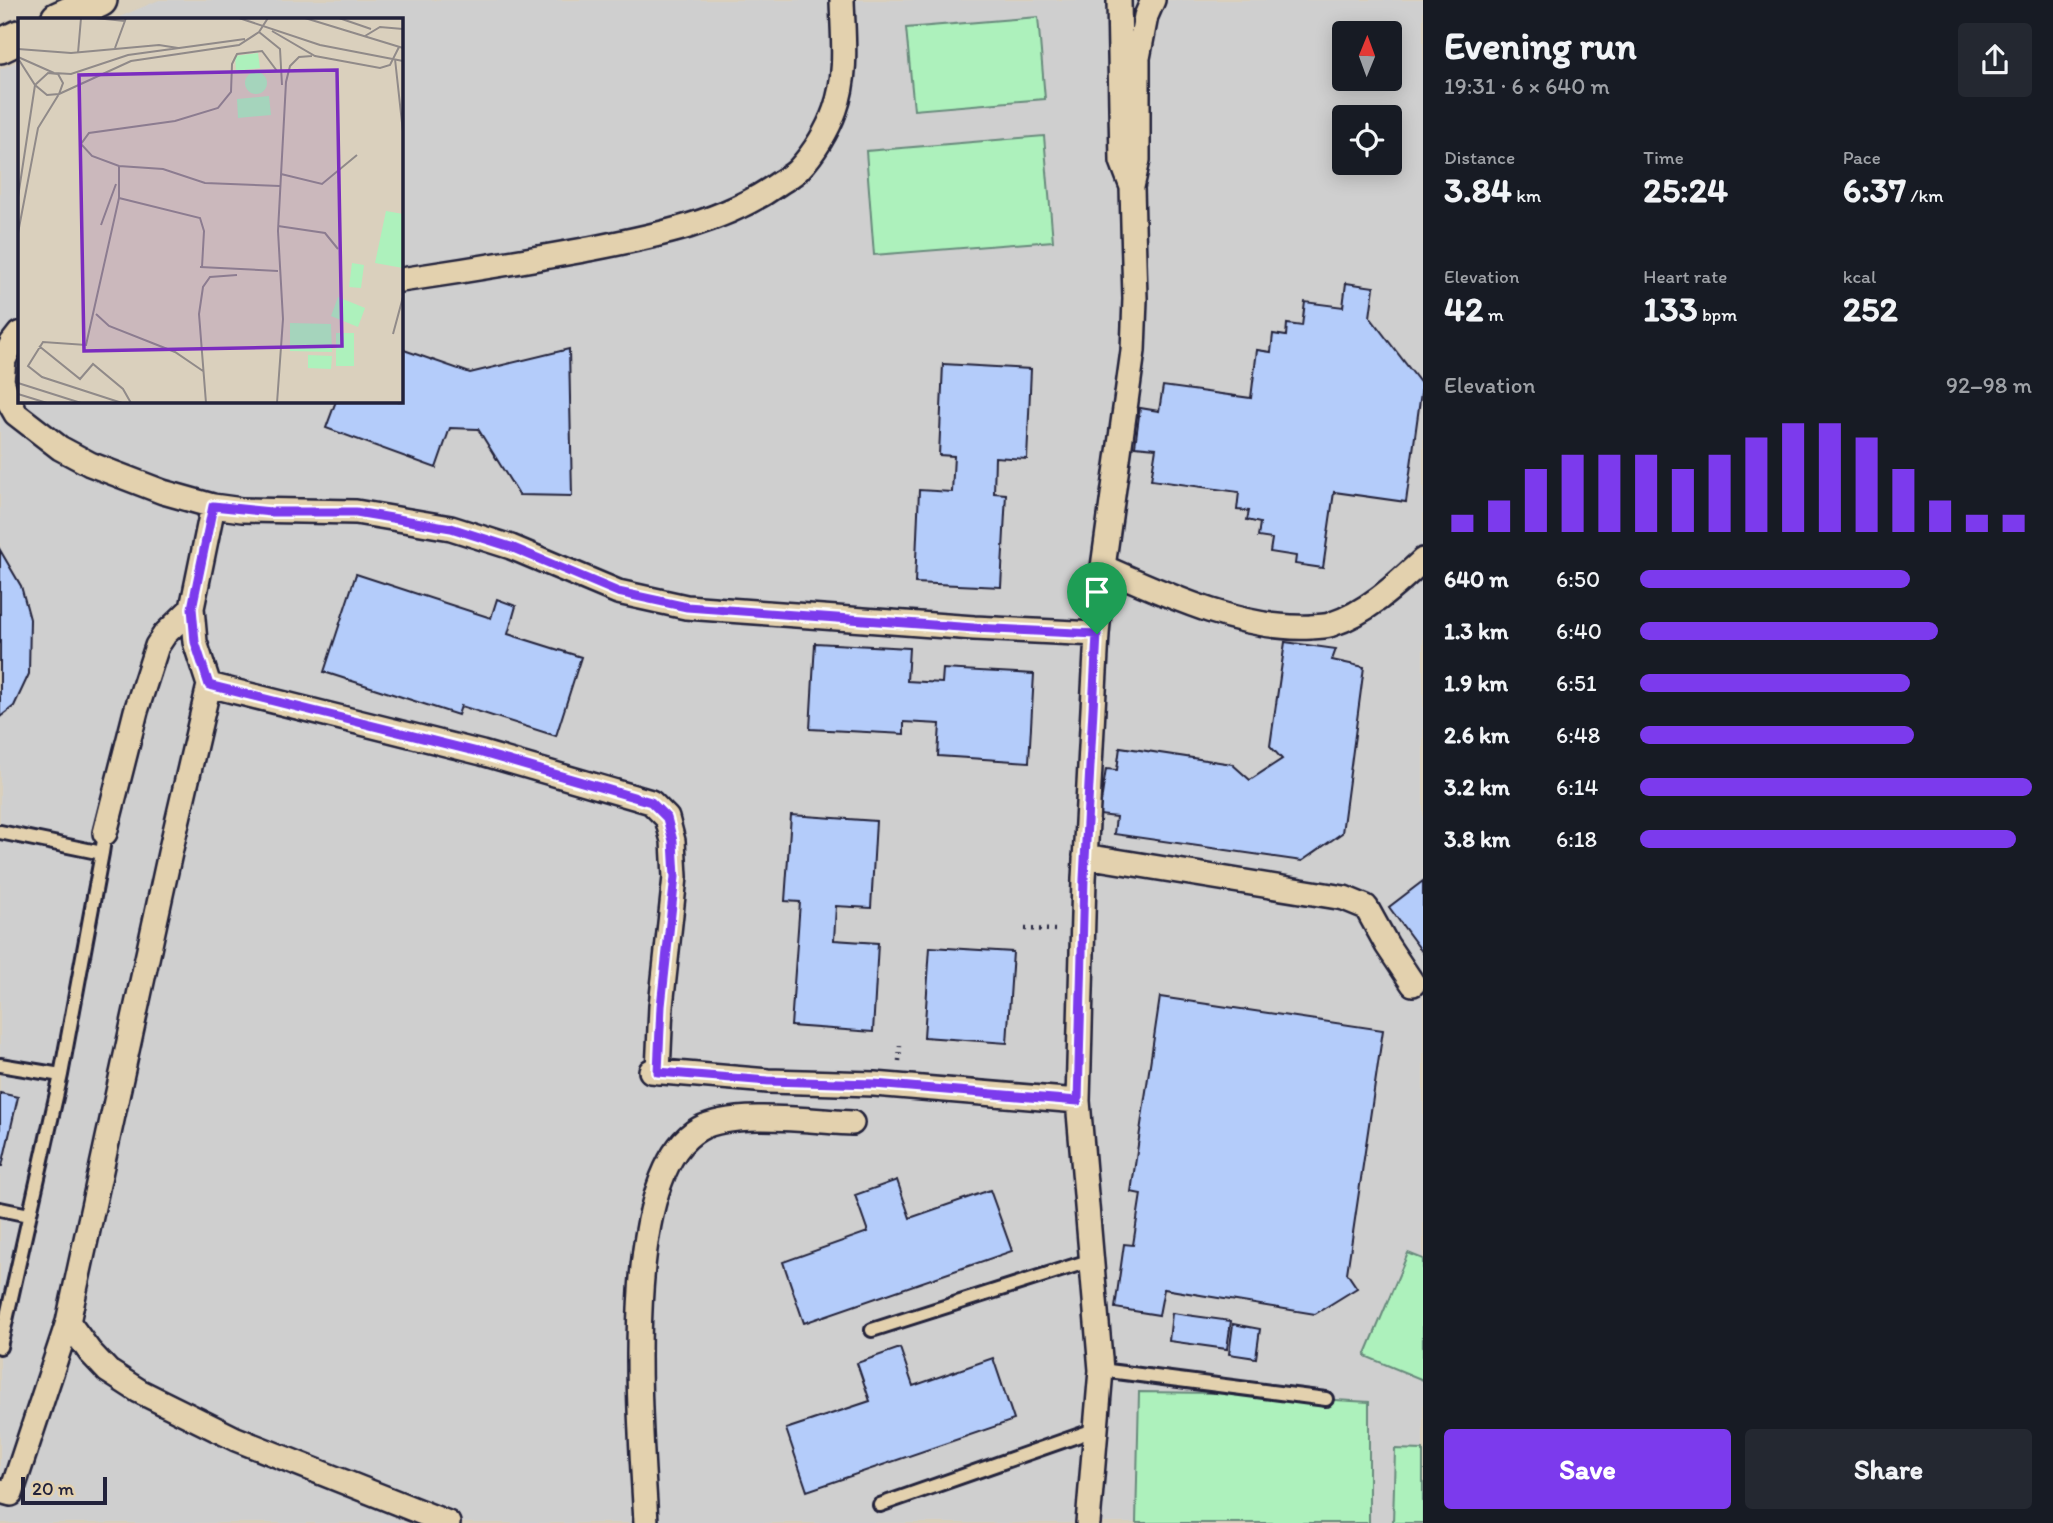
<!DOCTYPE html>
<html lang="en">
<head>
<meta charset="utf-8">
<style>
	:root { --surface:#171b24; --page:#242831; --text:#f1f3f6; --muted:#9ea1a6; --accent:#7c3aed }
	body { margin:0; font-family:Itim,sans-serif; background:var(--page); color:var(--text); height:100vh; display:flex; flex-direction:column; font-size:26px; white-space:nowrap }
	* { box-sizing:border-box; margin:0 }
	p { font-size:23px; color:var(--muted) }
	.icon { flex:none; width:38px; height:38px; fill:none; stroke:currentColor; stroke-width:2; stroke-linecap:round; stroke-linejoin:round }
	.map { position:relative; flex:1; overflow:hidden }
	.details { display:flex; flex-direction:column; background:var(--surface); width:630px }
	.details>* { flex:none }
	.needle { width:46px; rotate:1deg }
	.buttons { position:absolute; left:1332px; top:21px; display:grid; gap:14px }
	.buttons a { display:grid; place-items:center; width:70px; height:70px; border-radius:7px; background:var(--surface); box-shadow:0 4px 18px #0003; font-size:35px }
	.scale { position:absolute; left:21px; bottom:18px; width:86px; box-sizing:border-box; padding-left:7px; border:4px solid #22223b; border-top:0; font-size:19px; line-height:24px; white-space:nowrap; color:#22223b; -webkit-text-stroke:5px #e3d1ae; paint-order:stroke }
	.pin { position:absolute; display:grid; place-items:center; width:60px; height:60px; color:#fff; margin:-72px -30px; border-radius:50% 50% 50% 0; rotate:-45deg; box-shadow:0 0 7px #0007 }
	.pin .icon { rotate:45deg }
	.round { display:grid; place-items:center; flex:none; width:74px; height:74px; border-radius:7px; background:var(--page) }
	.summary { display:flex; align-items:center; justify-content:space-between; height:119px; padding:0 21px }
	h1 { font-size:38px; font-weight:700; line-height:52px }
	.stats { display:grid; grid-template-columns:repeat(3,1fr); gap:10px; height:119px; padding:7px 21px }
	.stats div { display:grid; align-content:center }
	.stats b { font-size:35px; font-weight:700 }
	.stats small { font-size:19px; font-weight:400 }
	.stats p { font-size:19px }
	.chart { height:196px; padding:14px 21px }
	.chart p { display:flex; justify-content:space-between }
	.chart svg { width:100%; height:126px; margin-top:7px; stroke:var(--accent); stroke-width:6 }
	.action { display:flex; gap:14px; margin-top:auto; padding:14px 21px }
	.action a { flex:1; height:80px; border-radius:7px; background:var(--accent); color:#fff; font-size:28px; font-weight:700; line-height:80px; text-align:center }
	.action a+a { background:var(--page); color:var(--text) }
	ul { padding:0 21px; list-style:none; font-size:23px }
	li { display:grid; grid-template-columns:112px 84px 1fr; align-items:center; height:52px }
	li i { height:18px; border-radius:9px; background:var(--accent) }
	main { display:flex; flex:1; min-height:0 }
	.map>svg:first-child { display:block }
	.built { fill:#cfcfcf; fill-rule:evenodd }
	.green { fill:#adf1bc; stroke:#688a7c; stroke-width:2 }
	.building { fill:#b4ccfa; stroke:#22223b; stroke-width:2 }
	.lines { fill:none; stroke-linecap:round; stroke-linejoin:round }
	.lane-casing { stroke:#22223b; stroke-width:18 }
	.street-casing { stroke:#22223b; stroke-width:28 }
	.secondary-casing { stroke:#22223b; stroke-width:38 }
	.path { stroke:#22223b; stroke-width:4.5; stroke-dasharray:2 5; stroke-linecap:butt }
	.lane { stroke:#e3d1ae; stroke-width:12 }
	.street { stroke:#e3d1ae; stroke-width:23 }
	.secondary { stroke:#e3d1ae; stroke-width:33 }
	.route-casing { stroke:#fff; stroke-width:14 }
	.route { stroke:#7c3aed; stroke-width:9 }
	.inset-road { fill:none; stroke:#908a89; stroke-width:2 }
	.view { fill:#7b2cbf; fill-opacity:0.15; stroke:#7b2cbf; stroke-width:3.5 }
	.inset-edge { fill:none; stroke:#22223b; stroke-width:3.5 }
</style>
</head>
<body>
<main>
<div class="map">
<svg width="1423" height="1523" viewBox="0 0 1423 1523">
	<rect width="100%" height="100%" fill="#dad0bd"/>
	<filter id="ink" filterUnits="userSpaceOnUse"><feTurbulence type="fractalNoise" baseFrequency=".0143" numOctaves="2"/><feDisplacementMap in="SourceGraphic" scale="14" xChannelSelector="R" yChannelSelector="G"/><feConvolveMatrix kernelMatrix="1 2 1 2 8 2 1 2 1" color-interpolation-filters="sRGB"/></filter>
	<g filter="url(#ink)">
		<!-- built -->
		<path class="built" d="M159,0H1423V1523H0V69L19,61V401H401V19H115ZM1344,33H1390V79H1344ZM1344,117H1390V163H1344Z"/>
		<!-- green -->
		<path class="green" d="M1038,17L1045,99L914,110L906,28Z
			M1044,136L1053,241L874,255L866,151Z
			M1408,1253L1423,1259V1380L1365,1356Z
			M1139,1392L1216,1393L1369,1402V1523H1136Z
			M1395,1449L1423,1450V1523H1393Z"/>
		<!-- building -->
		<path class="building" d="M1346,283L1374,287L1370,317L1422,385L1406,502L1334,492L1323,568L1295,564L1296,556L1270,552L1272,539L1258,537L1260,523L1247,520L1249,511L1237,510L1239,492L1151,480L1156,448L1135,446L1140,408L1159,411L1163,386L1251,398L1257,350L1271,352L1273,334L1286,336L1287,324L1302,326L1305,302L1343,307Z
			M401,349L470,373L569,349L572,496L519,495L478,429L450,428L436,468L326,428L336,401H401Z
			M943,364L1031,369L1027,459L995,457L994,493L1006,494L1001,587L915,583L919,490L952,492L954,456L939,455Z
			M0,550L21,586L30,619L29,674L14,706L0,717Z
			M356,574L491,618L497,599L516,606L508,634L581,657L556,736L461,706L458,715L324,672Z
			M1285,642L1336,649L1332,660L1364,667L1342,833L1302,861L1114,834L1116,817L1099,815L1106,769L1117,770L1120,747L1232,764L1250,780L1282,759L1270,746Z
			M815,643L909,648L907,681L942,683L943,669L1034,674L1029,762L938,756L940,724L904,722V734L810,729Z
			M791,815L876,821L871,908L836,906L834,940L878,943L873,1032L791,1026L800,902L785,901Z
			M1423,881V953L1389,907Z
			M930,947L1013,952L1007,1043L924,1037Z
			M1160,997L1383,1030L1347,1273L1357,1288L1315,1314L1164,1289L1159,1315L1115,1308L1124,1244L1133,1245L1141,1194L1131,1192Z
			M0,1093L18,1097L2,1166H0Z
			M897,1180L910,1218L990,1190L1012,1251L804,1323L783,1262L868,1232L855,1195Z
			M1172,1313L1231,1321L1227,1349L1169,1341Z
			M1233,1324L1260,1329L1256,1358L1229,1354Z
			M900,1348L913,1386L993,1358L1014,1420L807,1491L786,1429L870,1401L857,1363Z"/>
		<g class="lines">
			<!-- lane casing -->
			<g class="lane-casing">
				<path id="lane" d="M0,832L102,853
					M0,1065L61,1075
					M0,1209L29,1215
					M872,1330L1092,1260
					M0,1347L61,1075L102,853L105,833
					M1101,1370L1326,1399
					M880,1505L1097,1429"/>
			</g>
			<!-- street casing -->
			<g class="street-casing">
				<path id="street" d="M1119,0L1122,161L1132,187
					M401,280C462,271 523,261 584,250C650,237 722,224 778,184C785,179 794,175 799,169C814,153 828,130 835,110C848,74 843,37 842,0
					M19,334L12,343L4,360L2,380L8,400L16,414L60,448L90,464L163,492L213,506L242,510L356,512L451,528L511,547L618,592L686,607L974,628L1097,634
					M1103,567C1164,594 1243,631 1311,627C1318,626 1326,627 1332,624C1368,612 1396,585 1423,560
					M209,685L482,753L651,802L667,818L673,841L675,877L661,1006L658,1072
					M105,833L136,711L157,646L165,634L192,608
					M1085,856L1344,898L1366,907L1387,945L1413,984
					M651,1071L768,1081L874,1084L1078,1101
					M68,1322L90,1352L108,1371L139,1391L236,1439L448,1523
					M0,1491L11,1494L68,1322L170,853L209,685L195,642L192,608L213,506
					M646,1523C642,1438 616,1176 699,1129C733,1110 812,1121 852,1123
					M1088,1523L1101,1370L1078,1101L1084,879L1097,634L1103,567L1133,351L1135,299L1132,187L1138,160V58L1146,16L1153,0"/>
			</g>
			<!-- secondary casing -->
			<g class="secondary-casing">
				<path id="secondary" d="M58,19L100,0
					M0,46L19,37"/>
			</g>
			<!-- path -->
			<path class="path" d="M1025,929L1057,930
				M899,1061L900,1045"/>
			<!-- lane -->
			<use href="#lane" class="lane"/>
			<!-- street -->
			<use href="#street" class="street"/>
			<!-- secondary -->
			<use href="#secondary" class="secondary"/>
		</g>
	</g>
	<g class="lines" filter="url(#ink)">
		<!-- route casing -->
		<g class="route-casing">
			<path id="route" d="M213,506L271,512H356L451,528L511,547L618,592L687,607L974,628L1097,634L1084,879L1078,1101L874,1084L768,1081L658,1072L661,1006L675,877L673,841L667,818L651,802L482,753L209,685L195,642L192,608Z"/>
		</g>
		<!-- route -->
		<use href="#route" class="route"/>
	</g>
	<!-- overview -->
	<g transform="translate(18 18)">
		<rect width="385" height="385" fill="#dad0bd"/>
		<path d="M240,35L242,50L218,53L217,38ZM227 65a11 11 0 1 1 22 0a11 11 0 1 1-22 0ZM251,78L253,97L220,100L219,81ZM368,193L385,196V250L357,245ZM334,245L346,247L343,270L331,269ZM320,279L347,290L340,309L313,298ZM272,305L313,306L314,334L272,333ZM318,315H336V348H318ZM290,337L314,338L313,351L290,350Z" fill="#adf1bc"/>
		<path class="inset-road" d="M77,0L107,3M221,0L302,27L385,43M287,0L385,30M321,0L353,11M254,13L297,38L362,50L372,47L381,29M241,14L262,31L264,67M347,18L362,9L385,11M97,30L108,0M0,31L53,35L141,27L160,30M60,35L63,0M0,39L36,55L53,56L110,37L227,21M377,41L385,114M1,42L17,67L29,77L41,76L45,65L40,56L30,55L17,67M259,53L244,33L219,36L214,46L213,74L200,90L157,103L71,115L63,126L74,138L101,148L145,151L187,165L262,168M41,76L113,43L221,27L241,14L250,0M101,148V180L68,327L25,324L10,348L24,359L104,385M263,156L304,166L339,137M0,179L17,67M101,180L182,200L186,213L184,249M83,207L98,166M260,208L307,215L320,231M0,215L20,110L41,76M182,249L260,253M78,296L91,308L157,334L185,353M375,316L385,279M21,328L62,361L75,346L105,371L113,385M0,365L63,385M0,376L29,385M188,385L181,296L185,269L192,259L219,257M259,385L265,301L260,213L268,64L272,48L281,39L294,38"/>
		<path class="view" d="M319,52L324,328L66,333L61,57Z"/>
		<rect width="385" height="385" class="inset-edge"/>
	</g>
</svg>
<div class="buttons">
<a><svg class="needle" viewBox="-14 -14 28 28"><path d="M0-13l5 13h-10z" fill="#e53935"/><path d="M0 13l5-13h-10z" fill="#9ea1a6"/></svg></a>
<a><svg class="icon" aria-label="locate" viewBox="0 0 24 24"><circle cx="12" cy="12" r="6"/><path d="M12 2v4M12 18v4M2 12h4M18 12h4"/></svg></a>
</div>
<div class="scale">20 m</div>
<div class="pin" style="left:1097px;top:634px;background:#1e9e55"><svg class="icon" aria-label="arrive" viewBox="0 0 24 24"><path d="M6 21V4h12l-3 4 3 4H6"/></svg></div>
</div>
<section class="details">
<div class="summary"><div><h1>Evening run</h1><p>19:31 · 6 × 640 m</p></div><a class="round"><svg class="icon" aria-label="share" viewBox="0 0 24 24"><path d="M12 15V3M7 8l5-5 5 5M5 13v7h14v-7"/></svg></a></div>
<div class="stats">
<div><p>Distance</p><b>3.84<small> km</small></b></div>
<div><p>Time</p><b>25:24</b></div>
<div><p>Pace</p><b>6:37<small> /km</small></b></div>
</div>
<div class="stats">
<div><p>Elevation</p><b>42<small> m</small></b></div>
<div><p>Heart rate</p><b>133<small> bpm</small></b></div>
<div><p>kcal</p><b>252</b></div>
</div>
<div class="chart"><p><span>Elevation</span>92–98 m</p>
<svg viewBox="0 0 160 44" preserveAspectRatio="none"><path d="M5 44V38M15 44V33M25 44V22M35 44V17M45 44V17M55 44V17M65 44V22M75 44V17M85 44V11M95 44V6M105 44V6M115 44V11M125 44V22M135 44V33M145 44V38M155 44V38"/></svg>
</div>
<ul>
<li><b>640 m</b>6:50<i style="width:69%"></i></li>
<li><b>1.3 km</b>6:40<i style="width:76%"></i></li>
<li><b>1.9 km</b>6:51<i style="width:69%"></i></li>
<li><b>2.6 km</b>6:48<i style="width:70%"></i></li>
<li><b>3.2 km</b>6:14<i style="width:100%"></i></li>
<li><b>3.8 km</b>6:18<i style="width:96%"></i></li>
</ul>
<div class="action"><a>Save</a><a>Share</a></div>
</section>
</main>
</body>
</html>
